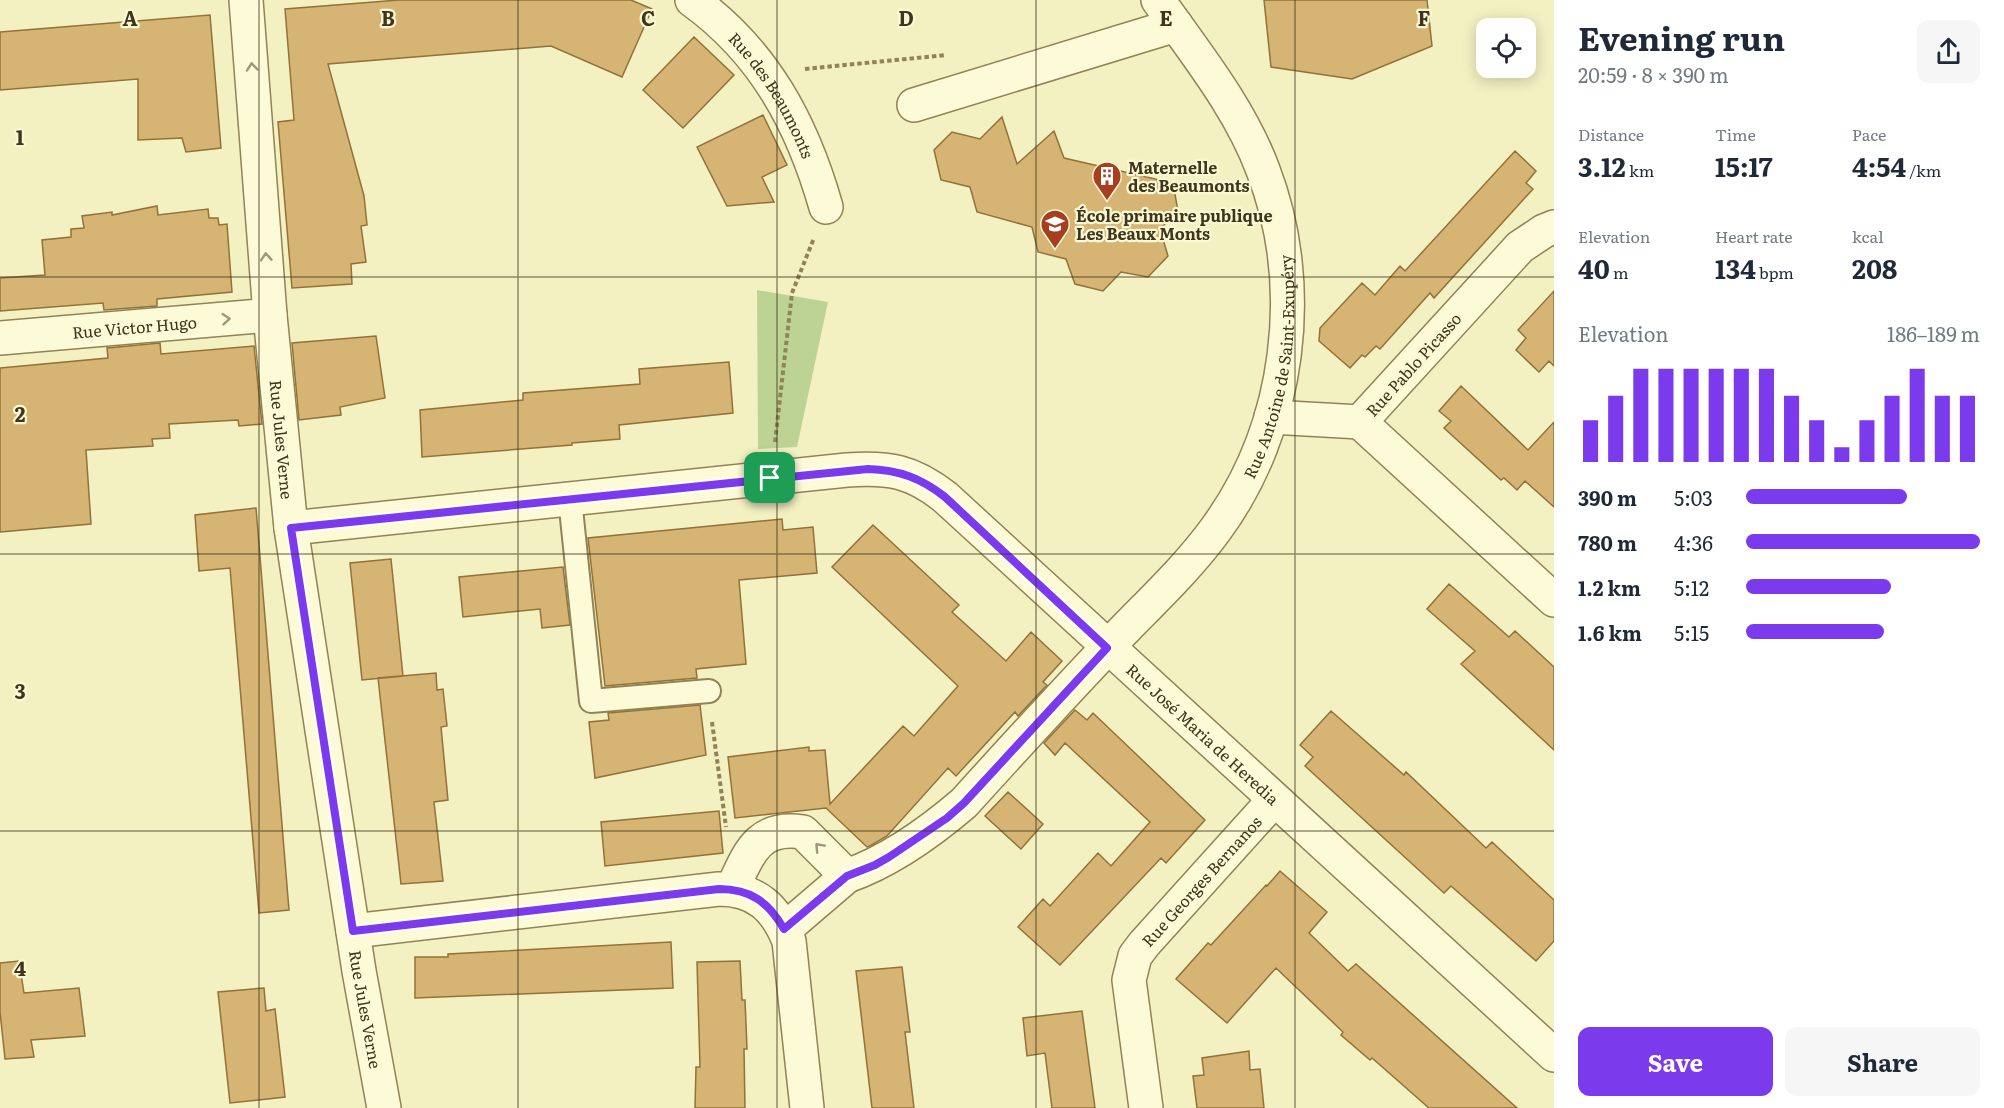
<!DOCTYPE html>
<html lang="en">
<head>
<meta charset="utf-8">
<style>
	:root { --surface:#fff; --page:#f6f6f7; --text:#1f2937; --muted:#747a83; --accent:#7c3aed }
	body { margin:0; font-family:Literata,serif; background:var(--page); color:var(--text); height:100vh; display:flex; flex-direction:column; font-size:22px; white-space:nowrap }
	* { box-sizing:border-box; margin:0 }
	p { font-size:20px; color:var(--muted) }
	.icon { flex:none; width:33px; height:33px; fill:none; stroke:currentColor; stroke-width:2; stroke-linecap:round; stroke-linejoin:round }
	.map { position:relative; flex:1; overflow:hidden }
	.drawer { display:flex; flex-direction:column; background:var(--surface); width:450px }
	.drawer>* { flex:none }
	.fabs { position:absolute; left:1476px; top:18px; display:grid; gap:12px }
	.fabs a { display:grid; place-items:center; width:60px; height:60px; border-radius:12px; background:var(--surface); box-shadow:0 3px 15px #0003; font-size:30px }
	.pin { position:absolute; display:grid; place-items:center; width:51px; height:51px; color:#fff; margin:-26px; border-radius:12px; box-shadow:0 3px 9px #0006 }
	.round { display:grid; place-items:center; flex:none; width:63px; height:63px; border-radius:12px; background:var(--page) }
	.summary { display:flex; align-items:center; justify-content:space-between; height:102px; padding:0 24px }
	h1 { font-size:33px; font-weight:700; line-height:45px }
	.stats { display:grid; grid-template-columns:repeat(3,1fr); gap:9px; height:102px; padding:6px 24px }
	.stats div { display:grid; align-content:center }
	.stats b { font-size:26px; font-weight:700 }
	.stats small { font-size:16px; font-weight:400 }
	.stats p { font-size:16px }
	.chart { height:168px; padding:12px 24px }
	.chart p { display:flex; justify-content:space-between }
	.chart svg { width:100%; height:108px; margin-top:6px; stroke:var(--accent); stroke-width:6 }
	.button { display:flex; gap:12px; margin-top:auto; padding:12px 24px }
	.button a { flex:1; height:69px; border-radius:12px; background:var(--accent); color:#fff; font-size:24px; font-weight:700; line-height:69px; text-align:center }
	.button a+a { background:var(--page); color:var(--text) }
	ul { padding:0 24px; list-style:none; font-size:20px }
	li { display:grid; grid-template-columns:96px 72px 1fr; align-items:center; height:45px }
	li i { height:15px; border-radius:8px; background:var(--accent) }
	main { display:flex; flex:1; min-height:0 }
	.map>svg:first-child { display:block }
	.green { fill:#bdd394 }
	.building { fill:#d6b473; stroke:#927239; stroke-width:1.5 }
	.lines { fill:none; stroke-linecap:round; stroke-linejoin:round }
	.service-casing { stroke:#908356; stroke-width:26 }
	.minor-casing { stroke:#908356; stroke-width:36 }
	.path { stroke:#908356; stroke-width:4; stroke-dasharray:4.5 3; stroke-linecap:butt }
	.service { stroke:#fdfad7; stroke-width:22 }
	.minor { stroke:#fdfad7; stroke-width:33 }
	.oneway { stroke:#9e987a }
	.route-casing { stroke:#fff; stroke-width:12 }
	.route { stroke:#7c3aed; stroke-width:8 }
	.grid { fill:none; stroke:#3e351c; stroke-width:1.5; stroke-opacity:0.55 }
	.labels { text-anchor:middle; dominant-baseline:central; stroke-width:4.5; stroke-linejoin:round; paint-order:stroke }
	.street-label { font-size:16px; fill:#3e351c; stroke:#faf8d3 }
	.poi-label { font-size:16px; font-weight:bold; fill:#3e351c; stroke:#faf8d3; text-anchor:start }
	.grid-label { font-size:20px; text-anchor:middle; font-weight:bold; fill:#3e351c; stroke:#faf8d3; stroke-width:4.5; stroke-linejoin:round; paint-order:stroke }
</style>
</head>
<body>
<main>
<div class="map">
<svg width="1554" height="1108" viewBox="0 0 1554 1108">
	<rect width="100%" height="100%" fill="#f3f0c2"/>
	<!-- green -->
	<path class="green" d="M757,290L828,302L797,447L758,449Z"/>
	<!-- building -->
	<path class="building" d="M399,0H631L652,9L622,77L551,46L328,64L364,196L367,225L361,226L366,262L351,264L352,284L292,288L278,122L294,120L285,9Z
		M1264,0H1427L1432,46L1352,79L1271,67Z
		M210,15L221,148L186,152L182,138L138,140V79L0,90V32Z
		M694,37L734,75L683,128L643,90Z
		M763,115L787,165L762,177L774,202L727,206L697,147Z
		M1002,117L1017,164L1054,131L1064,158L1173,183L1178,211L1160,229L1168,256L1148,277L1121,272L1103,291L1075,284L1066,259L1038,252L1032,227L977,212L970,187L941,180L934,150L952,132L980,139Z
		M1515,151L1536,171L1526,183L1533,189L1434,298L1430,293L1380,349L1376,346L1365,357L1362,355L1350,368L1319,341L1320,328L1362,283L1375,295L1400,266L1405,271Z
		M157,206L158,215L208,209L209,218H218L219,225L227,224L232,292L157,299V306L104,310L103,303L0,311V278L45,275L42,240L71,237V229L84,228L82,216L112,212V215Z
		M1554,291V366L1549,361L1539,372L1516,350L1526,338L1518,330Z
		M376,336L385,398L340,407L341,415L299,420L292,343Z
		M160,343L161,354L254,346L262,424L239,426L238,420L169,424L170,438L152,439L153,446L86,450L91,524L0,532V368L108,358L107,348Z
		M729,362L733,413L619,425L620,439L572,443V445L422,457L420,410L523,400V393L640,384L639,369Z
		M1461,386L1528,450L1554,422V507L1525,481L1517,490L1504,478L1501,480L1444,428L1451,421L1439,411Z
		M256,508L289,910L259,913L230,568L199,571L195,515Z
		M782,519L783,530L813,527L817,573L739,580L746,664L696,669L697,678L605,686L588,538Z
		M873,525L959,605L952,612L1006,661L1031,632L1062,661L1043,682L1047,685L1018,716L1015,712L956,776L948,768L887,836L870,846L867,847L826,808L735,818L728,757L809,747V751L825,750L830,804L903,726L914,736L958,686L832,567Z
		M391,559L403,676L362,680L350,563Z
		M563,567L570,625L542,628L540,609L463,617L459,577Z
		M1449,584L1509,637L1515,631L1554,667V750L1461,664L1475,651L1427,609Z
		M436,673L437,690L443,689L447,726L441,727L448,800L434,802L443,881L401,884L378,678Z
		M700,705L706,755L595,778L589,722L609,720L608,713Z
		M1075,710L1087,720L1093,713L1205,820L1166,863L1161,858L1060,965L1018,927L1043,899L1050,906L1098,853L1111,866L1150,822L1065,743L1055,755L1044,743Z
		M1331,711L1404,775L1406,772L1486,848L1492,842L1554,900V941L1536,961L1451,886L1444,893L1305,766L1313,757L1300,745Z
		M1008,792L1043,824L1021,849L985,816Z
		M719,811L723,853L605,866L601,822Z
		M1280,871L1327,912L1309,933L1348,971L1356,964L1517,1108H1429L1372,1058L1370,1060L1341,1035L1343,1032L1276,968L1227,1023L1176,979L1208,943L1211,945L1266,885L1267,886Z
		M671,942L673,988L415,998V957H448V954Z
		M19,961L24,993L79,988L85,1036L31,1040L34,1057L5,1059L0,1012V963Z
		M740,961L742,1000H745L747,1049H744L745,1108H695L696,1067H700L697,962Z
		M902,967L910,1032H905L914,1108H872L856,971Z
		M264,988L266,1011L275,1009L285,1097L230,1103L218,992Z
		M1082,1011L1095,1108H1052L1045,1053L1027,1056L1023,1018Z
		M1249,1051L1250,1070L1260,1069L1264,1108H1197L1193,1076L1204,1075L1202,1058Z"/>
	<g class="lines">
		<!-- service casing -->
		<g class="service-casing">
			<path id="service" d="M570,499L591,701L709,691"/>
		</g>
		<!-- minor casing -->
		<g class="minor-casing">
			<g id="minor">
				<path id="s1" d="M246,0L270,315L291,528L359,971L384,1108"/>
				<path id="s2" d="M692,0C764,52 802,123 826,207"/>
				<path d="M914,105L1176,25"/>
				<path d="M1554,227L1544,231L1520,247L1360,422L1554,600"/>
				<path id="s3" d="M0,338L270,315"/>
				<path d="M1271,417L1360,422"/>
				<path id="s4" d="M291,528L847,470C889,467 912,471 945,497L1554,1055"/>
				<path id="s5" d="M847,876C890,861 929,833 964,803C1011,751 1058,700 1106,649C1143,609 1184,573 1216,529C1290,428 1308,287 1263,170C1240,108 1196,54 1158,0"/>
				<path d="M732,889C749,854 757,825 803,832L847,876L785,929"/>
				<path d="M353,931L719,889C756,889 776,908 789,941L807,1108"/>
				<path id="s6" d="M1146,1108L1129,980L1135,956L1144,944L1274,800"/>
			</g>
		</g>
		<!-- path -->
		<path class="path" d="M805,69L946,55
			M775,442L792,293L814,238
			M712,722L726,827"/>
		<!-- service -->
		<use href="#service" class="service"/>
		<!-- minor -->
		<use href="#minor" class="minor"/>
	</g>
	<!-- one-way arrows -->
	<defs><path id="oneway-chevron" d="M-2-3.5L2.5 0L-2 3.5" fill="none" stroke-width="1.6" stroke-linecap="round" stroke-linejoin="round" transform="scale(1.5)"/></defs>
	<g class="oneway">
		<use href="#oneway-chevron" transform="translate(252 67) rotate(-95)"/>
		<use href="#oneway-chevron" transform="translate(266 257) rotate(-94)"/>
		<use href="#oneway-chevron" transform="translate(226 319) rotate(-5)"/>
		<use href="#oneway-chevron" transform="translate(819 847) rotate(-133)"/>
	</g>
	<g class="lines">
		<!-- route casing -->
		<g class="route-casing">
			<path id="route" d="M868,469C899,470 921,478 945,497L1107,648L964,803L947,818L889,857L875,865L847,876L784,929C768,902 751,889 719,889L353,931L291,528Z"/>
		</g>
		<!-- route -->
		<use href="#route" class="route"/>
	</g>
	<!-- grid -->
	<path class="grid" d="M259,0V1108M518,0V1108M777,0V1108M1036,0V1108M1295,0V1108M0,277H1554M0,554H1554M0,831H1554"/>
	<!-- icons -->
	<defs>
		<g id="building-pin" transform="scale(1.5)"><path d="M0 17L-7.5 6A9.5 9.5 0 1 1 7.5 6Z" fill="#a63e1f" stroke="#faf8d3"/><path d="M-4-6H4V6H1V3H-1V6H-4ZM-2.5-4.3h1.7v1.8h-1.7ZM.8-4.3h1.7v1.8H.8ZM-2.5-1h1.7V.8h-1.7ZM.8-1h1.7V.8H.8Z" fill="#fff"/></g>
		<g id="school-pin" transform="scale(1.5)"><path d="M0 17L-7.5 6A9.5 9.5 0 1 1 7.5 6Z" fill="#a63e1f" stroke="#faf8d3"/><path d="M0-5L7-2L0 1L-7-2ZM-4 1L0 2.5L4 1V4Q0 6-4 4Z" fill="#fff"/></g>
	</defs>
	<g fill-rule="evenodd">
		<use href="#building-pin" x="1107" y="176"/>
		<use href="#school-pin" x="1055" y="224"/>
	</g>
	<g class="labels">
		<!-- street labels -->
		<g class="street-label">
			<text stroke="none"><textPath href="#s2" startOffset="126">Rue des Beaumonts</textPath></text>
			<text stroke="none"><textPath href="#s3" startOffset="135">Rue Victor Hugo</textPath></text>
			<text transform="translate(1413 364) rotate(-48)">Rue Pablo Picasso</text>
			<text stroke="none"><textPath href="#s5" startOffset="686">Rue Antoine de Saint-Exupéry</textPath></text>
			<text stroke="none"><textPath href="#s1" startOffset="441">Rue Jules Verne</textPath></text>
			<text stroke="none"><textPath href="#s4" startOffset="1014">Rue José Maria de Heredia</textPath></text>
			<text stroke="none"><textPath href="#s6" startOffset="254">Rue Georges Bernanos</textPath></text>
			<text stroke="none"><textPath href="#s1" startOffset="1017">Rue Jules Verne</textPath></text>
		</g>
		<!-- poi labels -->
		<g class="poi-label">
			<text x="1128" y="167">Maternelle<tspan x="1128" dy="18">des Beaumonts</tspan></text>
			<text x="1076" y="215">École primaire publique<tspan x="1076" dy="18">Les Beaux Monts</tspan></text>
		</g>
	</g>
	<g class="grid-label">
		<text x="130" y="26">A</text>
		<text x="388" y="26">B</text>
		<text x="648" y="26">C</text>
		<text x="906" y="26">D</text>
		<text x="1166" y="26">E</text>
		<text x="1424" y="26">F</text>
		<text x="20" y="145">1</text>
		<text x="20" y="422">2</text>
		<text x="20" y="699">3</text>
		<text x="20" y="976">4</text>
	</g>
</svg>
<div class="fabs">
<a><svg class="icon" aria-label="locate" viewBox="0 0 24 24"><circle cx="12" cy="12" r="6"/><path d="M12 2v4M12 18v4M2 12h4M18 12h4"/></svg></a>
</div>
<div class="pin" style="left:770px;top:478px;background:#1e9e55"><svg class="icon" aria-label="arrive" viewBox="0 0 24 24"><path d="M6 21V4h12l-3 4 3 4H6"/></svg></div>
</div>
<section class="drawer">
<div class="summary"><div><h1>Evening run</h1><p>20:59 · 8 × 390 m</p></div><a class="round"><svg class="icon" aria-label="share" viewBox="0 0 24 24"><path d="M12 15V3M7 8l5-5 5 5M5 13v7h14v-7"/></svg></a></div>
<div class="stats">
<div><p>Distance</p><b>3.12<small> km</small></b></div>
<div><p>Time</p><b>15:17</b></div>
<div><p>Pace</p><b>4:54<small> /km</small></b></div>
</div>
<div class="stats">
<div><p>Elevation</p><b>40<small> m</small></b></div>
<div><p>Heart rate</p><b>134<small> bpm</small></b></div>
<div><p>kcal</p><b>208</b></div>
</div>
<div class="chart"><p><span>Elevation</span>186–189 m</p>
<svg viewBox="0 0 160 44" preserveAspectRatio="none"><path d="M5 44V27M15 44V17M25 44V6M35 44V6M45 44V6M55 44V6M65 44V6M75 44V6M85 44V17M95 44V27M105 44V38M115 44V27M125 44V17M135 44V6M145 44V17M155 44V17"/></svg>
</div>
<ul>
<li><b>390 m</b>5:03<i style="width:69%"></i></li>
<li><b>780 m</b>4:36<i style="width:100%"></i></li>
<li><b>1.2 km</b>5:12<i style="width:62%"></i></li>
<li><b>1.6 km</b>5:15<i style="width:59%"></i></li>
</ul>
<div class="button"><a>Save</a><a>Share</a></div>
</section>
</main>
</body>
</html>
